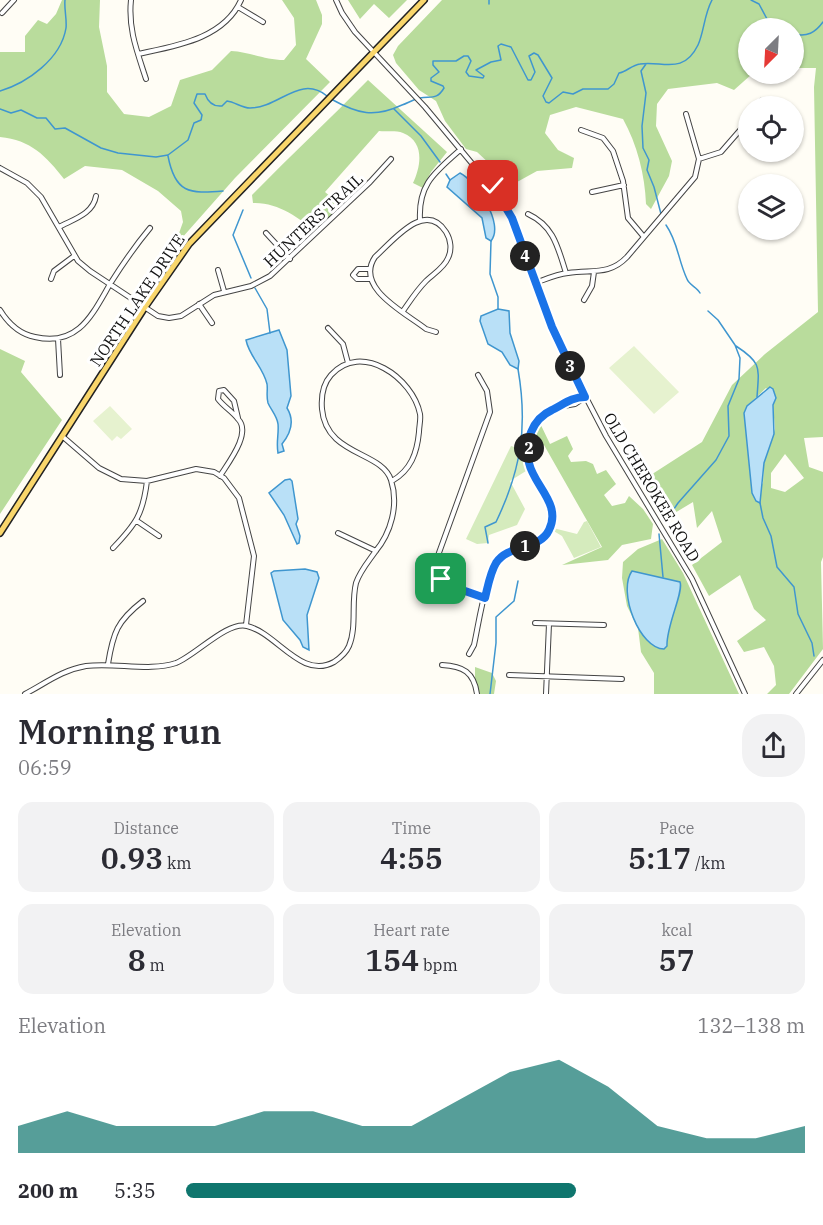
<!DOCTYPE html>
<html lang="en">
<head>
<meta charset="utf-8">
<style>
	:root { --surface:#fff; --page:#f2f2f3; --text:#2b2b33; --muted:#7c7c81; --accent:#0f766e }
	body { margin:0; font-family:"IBM Plex Serif",serif; background:var(--page); color:var(--text); height:100vh; display:flex; flex-direction:column; font-size:22px; white-space:nowrap }
	* { box-sizing:border-box; margin:0 }
	p { font-size:20px; color:var(--muted) }
	.icon { flex:none; width:33px; height:33px; fill:none; stroke:currentColor; stroke-width:2; stroke-linecap:round; stroke-linejoin:round }
	.map { position:relative; height:694px; overflow:hidden }
	.sheet { display:flex; flex-direction:column; background:var(--surface); flex:1 }
	.sheet>* { flex:none }
	.needle { width:39px; rotate:204deg }
	.fabs { position:absolute; left:738px; top:18px; display:grid; gap:12px }
	.fabs a { display:grid; place-items:center; width:66px; height:66px; border-radius:50%; background:var(--surface); box-shadow:0 2px 4px #0004; font-size:30px }
	.pin { position:absolute; display:grid; place-items:center; width:51px; height:51px; color:#fff; margin:-26px; border-radius:12px; box-shadow:0 3px 9px #0006 }
	.km { position:absolute; width:30px; height:30px; margin:-15px; border-radius:50%; background:#222; color:#fff; font-size:16px; line-height:30px; text-align:center }
	.round { display:grid; place-items:center; flex:none; width:63px; height:63px; border-radius:24px; background:var(--page) }
	.overview { display:flex; align-items:center; justify-content:space-between; height:102px; padding:0 18px }
	h1 { font-size:33px; font-weight:600; line-height:45px }
	.stats { display:grid; grid-template-columns:repeat(3,1fr); gap:9px; height:102px; padding:6px 18px }
	.stats div { display:grid; align-content:center; border-radius:15px; background:var(--page); text-align:center }
	.stats b { font-size:30px; font-weight:600 }
	.stats small { font-size:16px; font-weight:400 }
	.stats p { font-size:16px }
	.chart { height:168px; padding:12px 18px }
	.chart p { display:flex; justify-content:space-between }
	.chart svg { width:100%; height:108px; margin-top:6px; fill:var(--accent); opacity:.7 }
	ul { padding:0 18px; list-style:none; font-size:20px }
	li { display:grid; grid-template-columns:96px 72px 1fr; align-items:center; height:45px }
	li i { height:15px; border-radius:8px; background:var(--accent) }
	.map>svg:first-child { display:block }
	.green { fill:#d5ebbd }
	.forest { fill:#b9dc9c; fill-rule:evenodd }
	.pitch { fill:#e6f2cf }
	.water { fill:#b9e0f7; stroke:#3f96cf; stroke-width:1.5 }
	.lines { fill:none; stroke-linecap:round; stroke-linejoin:round }
	.stream { stroke:#3f96cf; stroke-width:1.5 }
	.minor-casing { stroke:#444; stroke-width:6 }
	.major-casing { stroke:#222; stroke-width:8 }
	.minor { stroke:#fff; stroke-width:4 }
	.major { stroke:#f9d66b; stroke-width:5 }
	.route-casing { stroke:#fff; stroke-width:12 }
	.route { stroke:#1a73e8; stroke-width:8 }
	.labels { text-anchor:middle; dominant-baseline:central; stroke-width:6; stroke-linejoin:round; paint-order:stroke }
	.street-label { font-size:16px; fill:#111; stroke:#fff }
</style>
</head>
<body>
<div class="map">
<svg width="823" height="694" viewBox="0 0 823 694">
	<rect width="100%" height="100%" fill="#fffdf5"/>
	<!-- green -->
	<path class="green" d="M511,446L524,450L526,471L510,481L525,509L517,525L489,535L488,543L477,544L466,539Z
		M587,521L601,547L574,558L562,536L552,530L553,528L577,534L584,522Z"/>
	<!-- forest -->
	<path class="forest" d="M62,0H100L99,27L107,66V92L124,114L149,117L171,106L180,80L212,70L231,51C250,52 265,60 284,60L296,45L294,18L282,0H316L322,15V24L306,59L330,82L235,178L166,256L163,253L178,236L183,222L181,211L158,191L122,170L85,166L64,179C46,156 31,140 0,137V52H25V36L38,20L47,24L56,14Z
		M348,0H407L389,18L374,4L360,19Z
		M442,0H823V437L804,438L809,467L823,472V557L821,562L823,649L789,694H767L776,685L774,666L764,647L744,652L737,641L766,620L754,609L740,575L709,596L692,565L722,542L712,511L697,528L693,502L663,520L643,480L702,442L732,385L765,354L818,312L814,87L816,68H794V28H748V74H752L734,90L717,83L668,89L657,104L656,126L672,161L669,176L651,209L646,204C645,175 637,144 623,119L576,107L550,115L545,133L558,150L574,158L572,168L537,171L506,188L491,165L477,152L466,149L445,121L436,101L419,90L396,63L393,55L398,46ZM766,388L776,398L773,405L775,429L764,463L763,483L752,493L744,412L747,406ZM785,454L804,478L785,492L771,488V473Z
		M368,80L447,152L431,172L423,188L413,183C421,166 425,142 403,133C396,130 386,132 379,131L325,192L344,208L318,233C299,218 278,202 253,203L252,195C290,156 330,119 368,80Z
		M0,349L25,361L21,372L62,420L0,514Z
		M538,419L550,444L567,436L573,449L568,456L571,462L586,461L593,464L597,474L606,470L616,484L604,495L612,506L625,503L629,496L643,509L653,524L651,539L622,545L608,560L562,565L602,547L544,445L529,442Z
		M662,539L683,573L739,694H654V673L641,652L638,628L627,606L622,578L623,562L638,549Z
		M475,667L492,673L496,681L494,694H475Z"/>
	<!-- pitch -->
	<path class="pitch" d="M634,346L679,392L654,414L609,368Z
		M110,406L132,429L121,439L117,436L112,441L93,421Z"/>
	<!-- water -->
	<path class="water" d="M460,173C476,181 505,224 491,241L486,238L482,218L447,187L450,180Z
		M498,309L509,311L510,333L519,361L518,369L510,365L502,352L488,344L480,321L481,316Z
		M279,330L287,350L291,396L287,408C295,421 291,433 282,444L284,451L278,453C276,442 279,434 278,424C277,416 271,410 268,403C266,396 268,390 267,384C263,367 249,356 246,340Z
		M770,387L773,389L776,398L773,405L774,434L764,463L760,503L756,501L752,493L744,413L747,406Z
		M290,479L292,481L298,519L296,524L300,536L299,543L297,544L284,515L269,493L285,480Z
		M305,569L317,572L319,578L307,615L309,650L303,647L300,640L283,620L271,573L274,571Z
		M632,571L680,582C684,592 666,626 667,646L664,649C640,649 617,592 632,571Z"/>
	<g class="lines">
		<!-- stream -->
		<path class="stream" d="M489,0V4
			M751,0L759,4L767,19L782,28
			M794,34C807,37 815,33 823,22
			M646,64L641,71L646,93L642,126L643,148L649,160L647,170L654,187L661,214
			M0,91C27,83 61,59 66,28C67,19 64,9 65,0
			M331,99C358,114 374,118 402,105C408,103 414,99 420,98C431,96 437,100 444,88L443,86L431,81V78L439,72L433,65V61H456L464,56H468L471,61L466,72L469,76L483,78L484,76L476,70L491,62L501,60L498,46L501,44L511,47L528,80H531L535,72L529,56L534,53L538,55L552,78L543,96L546,102L549,103L563,92L573,94L583,89H608L614,84L619,73C626,72 632,65 640,64C661,60 683,76 698,45C704,32 704,15 712,0
			M0,109L11,113L21,110L37,118H46L55,129L65,128L101,148L118,153L156,157L168,155L188,140L194,123L201,120L202,115L194,103L197,94H205C208,102 213,107 222,106L227,101C235,102 242,108 250,108C279,108 300,74 327,96
			M394,109L421,136L440,162
			M168,156C175,193 189,194 223,191
			M446,174L450,180
			M243,210L233,235L251,278
			M666,225C678,242 678,260 687,279C689,285 697,287 700,293
			M491,241L490,274L498,297V309
			M255,288L267,309L270,333
			M736,346C762,363 759,367 757,397
			M760,503L763,518L771,536L777,567L794,587L798,614L812,643L814,656
			M665,522L678,503L716,460L729,436L728,406L739,379L740,358L735,345L718,320L708,311
			M659,534L663,577
			M488,543L485,527L496,522C521,470 528,427 518,369
			M490,694L496,643V617L514,601L518,581"/>
		<!-- minor casing -->
		<g class="minor-casing">
			<path id="minor" d="M131,0C128,29 137,51 146,79
				M336,0L342,13L355,32L425,107L505,203L551,326L566,359L606,436L692,579L745,694
				M238,7L263,22
				M2,13L14,0
				M138,54C175,46 224,39 241,0
				M758,106L761,101
				M581,130L603,138L613,151L623,181L628,218L644,237
				M699,159L721,152L748,121
				M0,168L27,183L41,197L78,261L90,271L158,316L169,318L181,316L214,295L251,286L270,276L370,182L391,159
				M592,192L624,185
				M528,214C554,226 558,248 566,273
				M420,220C418,183 436,172 461,149
				M59,227C74,219 93,214 96,196
				M266,233L290,259
				M370,269H358L353,275L357,279H371
				M218,270L224,291
				M51,279L54,271L74,256
				M535,283C546,279 557,274 568,273C591,269 609,276 627,257L695,177L699,159L686,114
				M584,300L592,286L594,272
				M199,304L212,323
				M0,310C8,323 20,334 35,337C78,347 92,315 110,284C122,265 135,246 150,228
				M403,311C410,301 417,290 426,281C433,274 444,268 448,258C452,250 451,240 446,232C425,199 392,242 375,257C354,288 406,313 426,329L436,332
				M328,328L343,344L348,363
				M58,339L60,375
				M478,375L487,391L490,412L436,561L441,579L445,584L485,598
				M558,407L575,404L584,398
				M62,436L99,468L121,479L147,481L196,469L214,472L224,478L239,498L254,556L246,625
				M220,476C228,463 252,433 238,419C232,411 224,407 218,399L219,391L224,390L234,401L238,418
				M137,521L159,536
				M338,533L376,551
				M113,548C136,524 143,514 147,481
				M535,623L604,625
				M469,654L474,645C479,623 486,567 504,554C517,545 540,547 549,532C564,507 534,485 529,464C523,443 533,419 552,410C564,404 572,397 586,397
				M108,664C113,633 117,621 143,601
				M442,665C463,666 474,672 477,694
				M509,675L622,679
				M25,694C46,683 62,670 86,666C114,662 150,672 176,663C196,655 227,621 247,626C277,633 301,680 334,662C340,658 346,653 349,646C357,627 351,603 356,583C360,571 368,562 375,552C391,533 399,505 391,480C382,451 326,456 322,409C321,397 323,384 331,375C361,341 413,378 420,414C421,420 419,426 419,432C417,453 411,470 392,481
				M546,694L549,624
				M796,694L823,660"/>
		</g>
		<!-- major casing -->
		<g class="major-casing">
			<path id="major" d="M0,533L145,307L189,244L424,0"/>
		</g>
		<!-- minor -->
		<use href="#minor" class="minor"/>
		<!-- major -->
		<use href="#major" class="major"/>
	</g>
	<g class="lines">
		<!-- route casing -->
		<g class="route-casing">
			<path id="route" d="M441,579L448,585L485,598C488,586 490,573 496,563C508,544 540,550 549,530C562,504 534,486 529,463C524,442 532,419 552,410C564,404 572,397 585,397L552,327L512,218L493,186"/>
		</g>
		<!-- route -->
		<use href="#route" class="route"/>
	</g>
	<g class="labels">
		<!-- street labels -->
		<g class="street-label">
			<text transform="translate(313 220) rotate(-43)">HUNTERS TRAIL</text>
			<text transform="translate(137 300) rotate(-56)">NORTH LAKE DRIVE</text>
			<text transform="translate(652 487) rotate(59)">OLD CHEROKEE ROAD</text>
		</g>
	</g>
</svg>
<div class="fabs">
<a><svg class="needle" viewBox="-14 -14 28 28"><path d="M0-13l5 13h-10z" fill="#e53935"/><path d="M0 13l5-13h-10z" fill="#7c7c81"/></svg></a>
<a><svg class="icon" aria-label="locate" viewBox="0 0 24 24"><circle cx="12" cy="12" r="6"/><path d="M12 2v4M12 18v4M2 12h4M18 12h4"/></svg></a>
<a><svg class="icon" aria-label="layers" viewBox="0 0 24 24"><path d="M12 4l9 5-9 5-9-5zM3 14l9 5 9-5"/></svg></a>
</div>
<div class="pin" style="left:441px;top:579px;background:#1e9e55"><svg class="icon" aria-label="arrive" viewBox="0 0 24 24"><path d="M6 21V4h12l-3 4 3 4H6"/></svg></div>
<div class="pin" style="left:493px;top:186px;background:#d93025"><svg class="icon" aria-label="check" viewBox="0 0 24 24"><path d="M5 12l5 5 9-10"/></svg></div>
<b class="km" style="left:525px;top:546px">1</b>
<b class="km" style="left:529px;top:448px">2</b>
<b class="km" style="left:570px;top:366px">3</b>
<b class="km" style="left:525px;top:256px">4</b>
</div>
<section class="sheet">
<div class="overview"><div><h1>Morning run</h1><p>06:59</p></div><a class="round"><svg class="icon" aria-label="share" viewBox="0 0 24 24"><path d="M12 15V3M7 8l5-5 5 5M5 13v7h14v-7"/></svg></a></div>
<div class="stats">
<div><p>Distance</p><b>0.93<small> km</small></b></div>
<div><p>Time</p><b>4:55</b></div>
<div><p>Pace</p><b>5:17<small> /km</small></b></div>
</div>
<div class="stats">
<div><p>Elevation</p><b>8<small> m</small></b></div>
<div><p>Heart rate</p><b>154<small> bpm</small></b></div>
<div><p>kcal</p><b>57</b></div>
</div>
<div class="chart"><p><span>Elevation</span>132–138 m</p>
<svg viewBox="0 0 160 44" preserveAspectRatio="none"><path d="M0 44V33L10 27L20 33L30 33L40 33L50 27L60 27L70 33L80 33L90 22L100 11L110 6L120 17L130 33L140 38L150 38L160 33V44z"/></svg>
</div>
<ul>
<li><b>200 m</b>5:35<i style="width:63%"></i></li>
</ul>
</section>
</body>
</html>
